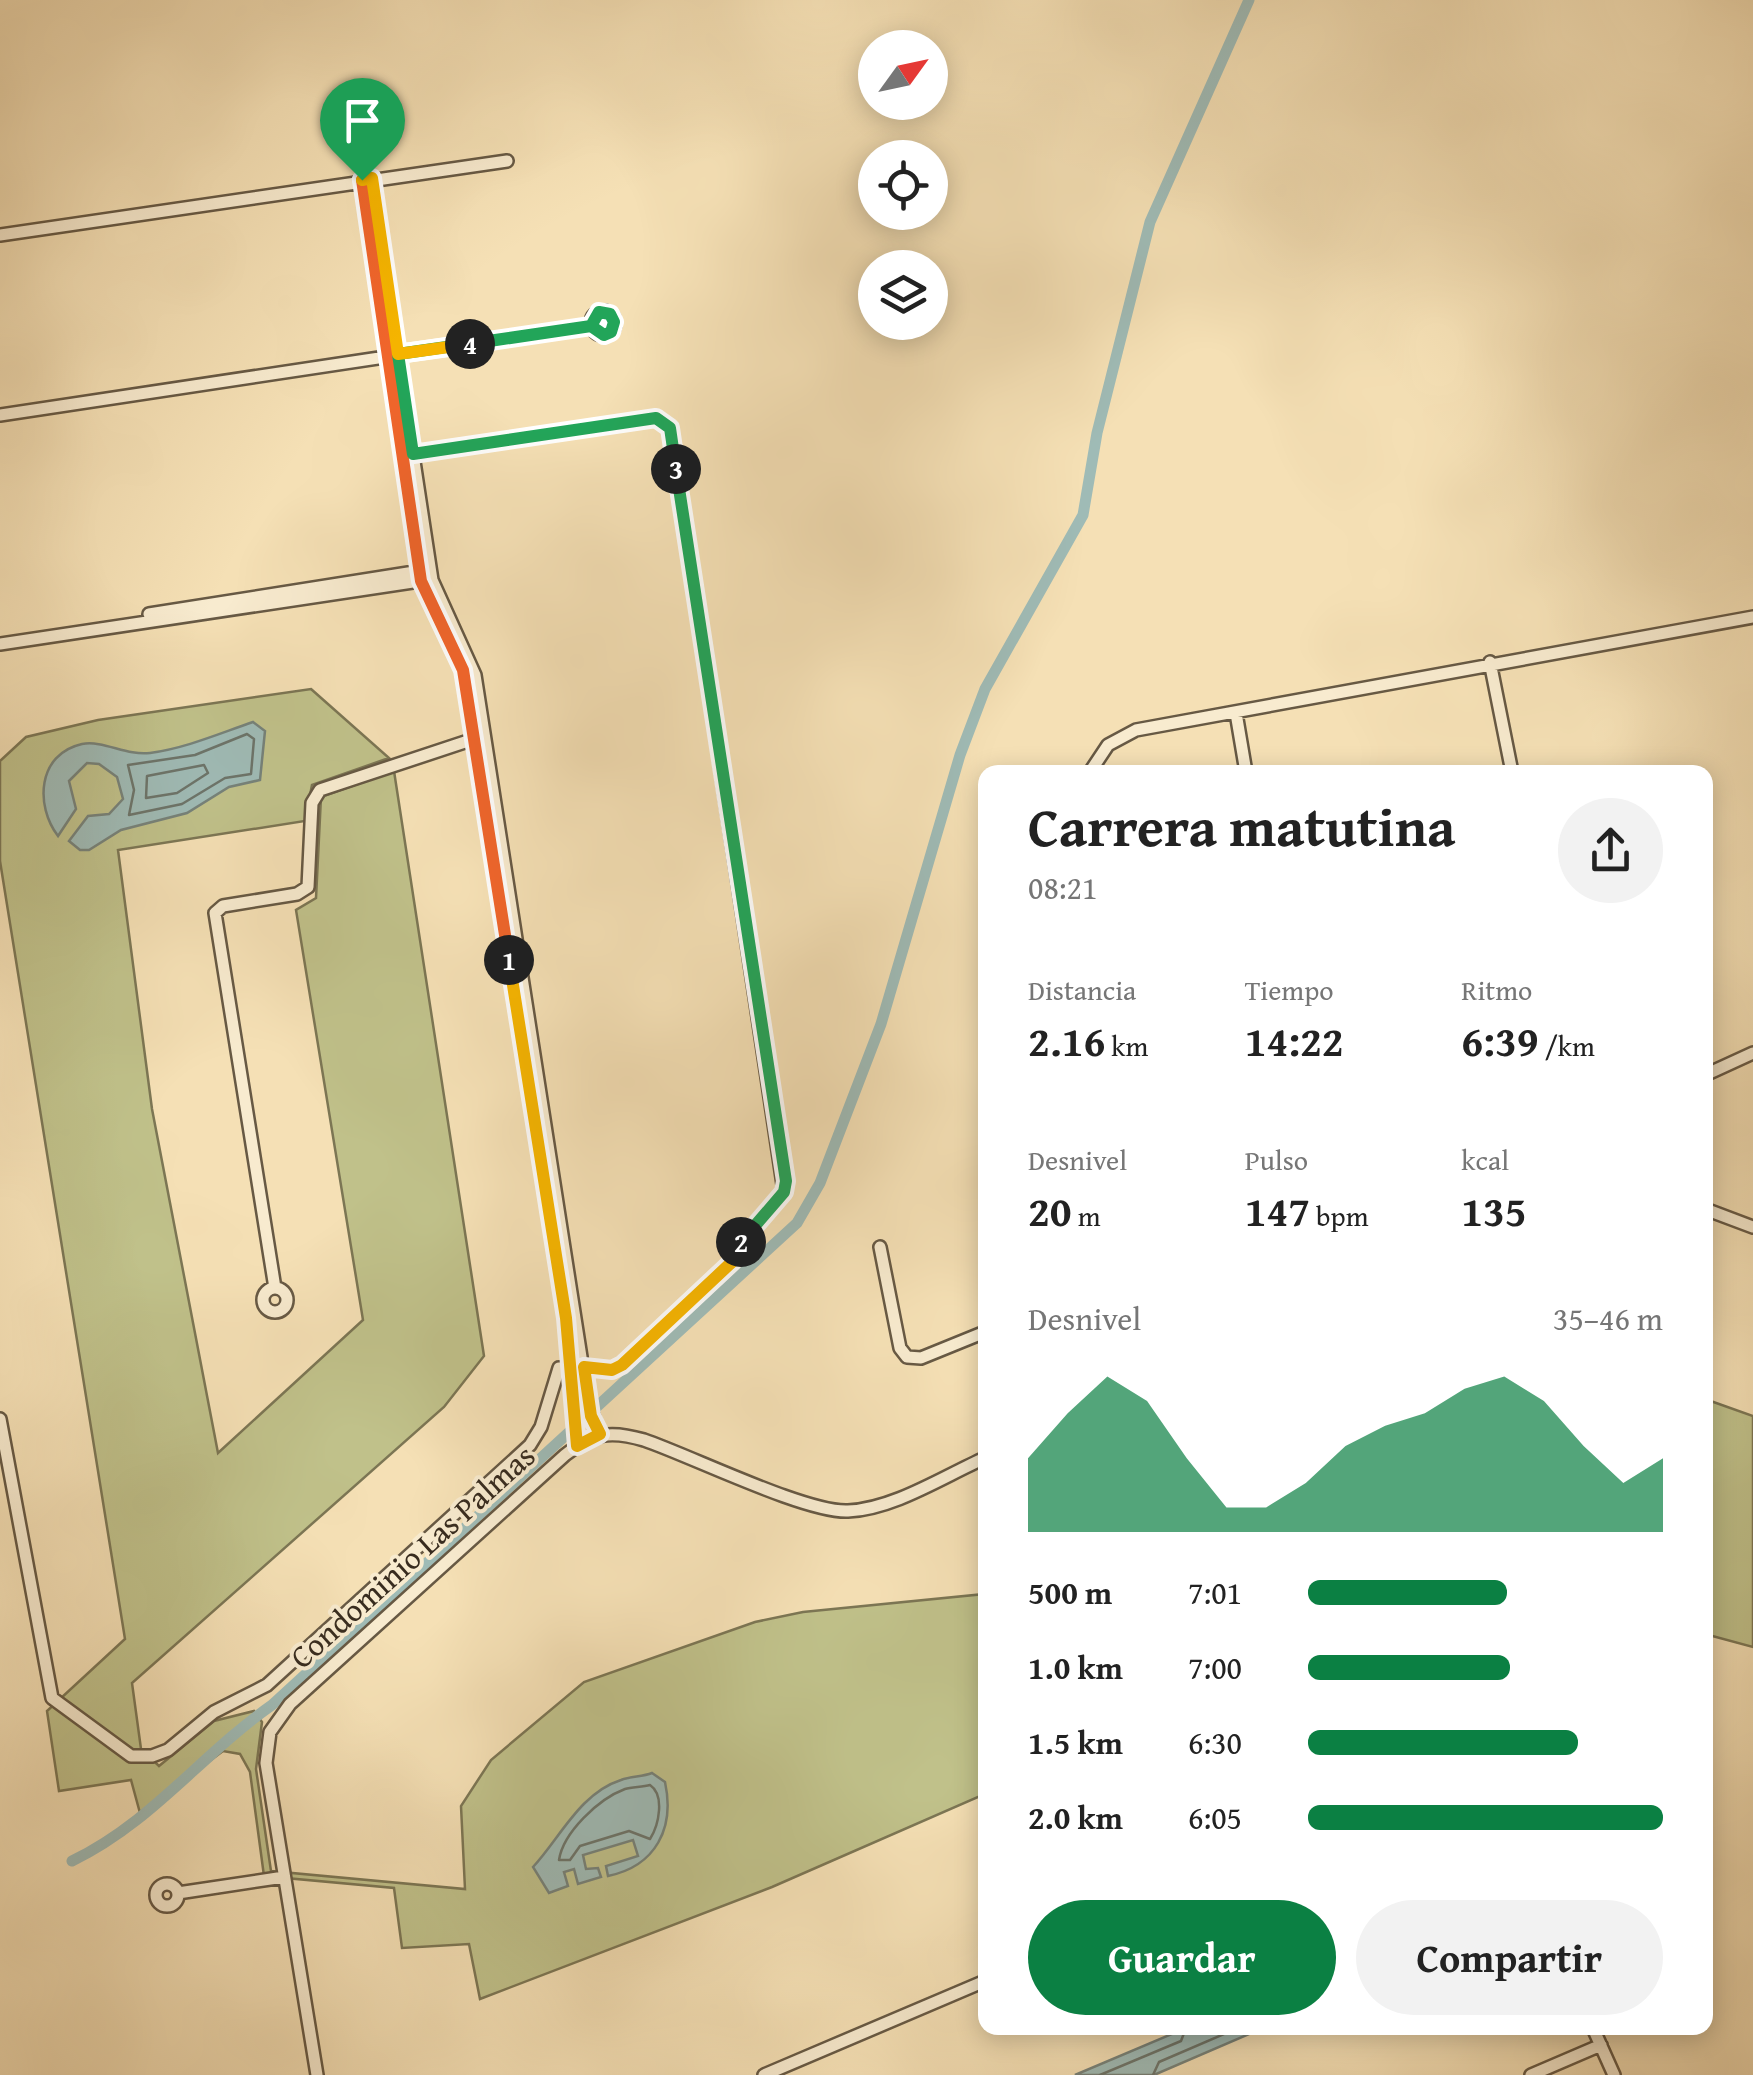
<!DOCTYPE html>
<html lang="es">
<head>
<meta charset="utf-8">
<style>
	:root { --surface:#fff; --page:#f2f2f2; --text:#222; --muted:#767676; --accent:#0b8043 }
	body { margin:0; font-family:"Gentium Book Plus",serif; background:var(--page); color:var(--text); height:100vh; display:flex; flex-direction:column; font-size:38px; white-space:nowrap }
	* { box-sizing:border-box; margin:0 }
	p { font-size:32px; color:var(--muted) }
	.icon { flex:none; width:55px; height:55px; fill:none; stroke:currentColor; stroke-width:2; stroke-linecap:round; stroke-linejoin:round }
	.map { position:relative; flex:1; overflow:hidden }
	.details { position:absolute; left:978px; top:765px; width:735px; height:1270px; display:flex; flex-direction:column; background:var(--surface); border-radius:20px; box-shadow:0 5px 25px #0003 }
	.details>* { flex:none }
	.needle { width:65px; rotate:57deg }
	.controls { position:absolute; left:858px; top:30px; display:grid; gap:20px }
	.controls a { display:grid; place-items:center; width:90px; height:90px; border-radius:50%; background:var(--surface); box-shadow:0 5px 25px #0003; font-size:50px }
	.pin { position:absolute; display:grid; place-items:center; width:85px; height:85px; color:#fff; margin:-102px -42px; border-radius:50% 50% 50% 0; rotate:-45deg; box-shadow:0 0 10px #0007 }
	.pin .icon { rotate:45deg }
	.km { position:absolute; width:50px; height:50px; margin:-25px; border-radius:50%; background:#222; color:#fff; font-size:28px; line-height:50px; text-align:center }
	.round { display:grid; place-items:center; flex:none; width:105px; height:105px; border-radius:52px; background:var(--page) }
	.overview { display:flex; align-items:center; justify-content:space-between; height:170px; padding:0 50px }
	h1 { font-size:55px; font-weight:700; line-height:75px }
	.figures { display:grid; grid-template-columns:repeat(3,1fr); gap:15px; height:170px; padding:10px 50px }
	.figures div { display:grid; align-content:center }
	.figures b { font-size:42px; font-weight:700 }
	.figures small { font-size:28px; font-weight:400 }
	.figures p { font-size:28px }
	.chart { height:280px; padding:20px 50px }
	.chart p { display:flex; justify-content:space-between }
	.chart svg { width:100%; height:180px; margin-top:10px; fill:var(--accent); opacity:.7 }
	.action { display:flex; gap:20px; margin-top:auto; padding:20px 50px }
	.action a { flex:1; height:115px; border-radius:60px; background:var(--accent); color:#fff; font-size:40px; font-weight:700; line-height:115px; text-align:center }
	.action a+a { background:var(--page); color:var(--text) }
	ul { padding:0 50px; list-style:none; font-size:32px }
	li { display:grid; grid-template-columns:160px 120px 1fr; align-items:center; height:75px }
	li i { height:25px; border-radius:12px; background:var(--accent) }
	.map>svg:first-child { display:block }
	.green { fill:#c0c18a; stroke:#7c7654; stroke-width:2.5 }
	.water { fill:#9fbbb6; stroke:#76827a; stroke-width:2.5 }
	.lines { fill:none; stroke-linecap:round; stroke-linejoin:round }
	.shore { stroke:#6c746a; stroke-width:2.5 }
	.canal { stroke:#9fbbb6; stroke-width:11 }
	.street-casing { stroke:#675944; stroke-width:16 }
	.street { stroke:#f8ebcf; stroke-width:11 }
	.split-1-casing { stroke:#fff; stroke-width:20 }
	.split-2-casing { stroke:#fff; stroke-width:20 }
	.split-3-casing { stroke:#fff; stroke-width:20 }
	.split-4-casing { stroke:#fff; stroke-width:20 }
	.split-5-casing { stroke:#fff; stroke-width:20 }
	.split-1 { stroke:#f0652b; stroke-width:12 }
	.split-2 { stroke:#f5b400; stroke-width:12 }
	.split-3 { stroke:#22a559; stroke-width:12 }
	.split-4 { stroke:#22a559; stroke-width:12 }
	.split-5 { stroke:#f5b400; stroke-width:12 }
	.labels { text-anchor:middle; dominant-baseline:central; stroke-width:8; stroke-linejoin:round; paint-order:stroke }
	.street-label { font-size:32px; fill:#382c1f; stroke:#f8ebcf }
</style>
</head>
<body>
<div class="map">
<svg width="1753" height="2075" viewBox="0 0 1753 2075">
	<rect width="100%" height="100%" fill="#f5e0b5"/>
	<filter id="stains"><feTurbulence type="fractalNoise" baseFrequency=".002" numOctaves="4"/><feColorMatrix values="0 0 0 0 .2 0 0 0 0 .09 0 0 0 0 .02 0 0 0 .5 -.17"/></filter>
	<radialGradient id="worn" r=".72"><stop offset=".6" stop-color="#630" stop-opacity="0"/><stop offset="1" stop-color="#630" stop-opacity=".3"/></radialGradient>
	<!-- green -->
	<path class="green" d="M311,689L389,758L312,785L305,821L118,850L152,1109L218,1453L363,1320L296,910L316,898L321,797L394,771L484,1356L444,1407L132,1683L141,1749L159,1766L214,1721L254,1711L262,1722L256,1769L271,1871L465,1889L461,1806L491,1760L584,1682L755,1622L803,1612L985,1594V1794L772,1887L480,1999L469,1944L402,1948L394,1888L264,1876L250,1772L240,1754L223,1751L140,1813L131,1780L59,1791L47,1711L125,1639L0,861V761L26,737L98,720Z
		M1705,1399L1753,1416V1647L1705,1634Z"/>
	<!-- water -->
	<path class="water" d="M253,722L265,731L260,780L229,787L187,813L121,830L89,850H80L69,841L88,816L109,814L123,799L117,777L99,764L87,763L69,781L76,809L58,836C35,806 37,754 82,744C104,740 126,756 150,753C186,748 218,734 253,722Z
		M652,1773L665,1782C675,1828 656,1866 608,1876L606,1866L638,1856L633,1840L583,1855L586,1869L598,1868L601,1877L578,1884L574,1869L564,1872L568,1886L549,1893L533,1867C560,1838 580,1793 621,1780C631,1776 642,1777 652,1773Z
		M1186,2028H1263L1154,2075H1075Z"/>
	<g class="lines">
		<!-- shore -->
		<path class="shore" d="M247,734L254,739L251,774L225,778L182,804L129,815L134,790L128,765L195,755Z
			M204,765L208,773L177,793L146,798L147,776Z
			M650,1785C665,1795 659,1825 650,1839L629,1831L580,1846L570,1860H559C563,1833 598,1799 625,1789C632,1787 642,1787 650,1785Z
			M1100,2075L1181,2041L1186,2028
			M1153,2075L1159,2062L1238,2028"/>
		<!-- canal -->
		<path class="canal" d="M72,1861C151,1823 201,1755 272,1705L797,1223L820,1183L881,1024L960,755L985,689L1083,515L1097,433L1150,222L1249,0"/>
		<!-- street casing -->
		<g class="street-casing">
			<path id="street" d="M371,178L432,580L475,675L588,1402L600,1434
				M362,180L421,581L465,676L567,1318L577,1446
				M0,235L507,161
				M591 323a12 12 0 1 1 24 0a12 12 0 1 1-24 0Z
				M0,415L591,326
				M149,614L427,570
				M0,644L426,580
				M1490,662L1512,772
				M1236,713L1246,772
				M1090,772L1108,745L1136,730L1753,617
				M1705,1075L1753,1053
				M1705,1209L1753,1227
				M880,1247L900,1348L907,1357L921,1358L985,1332
				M263 1300a12 12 0 1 1 24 0a12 12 0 1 1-24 0Z
				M275,1288L215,913L223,906L297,894L308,887L312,803L320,790L477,738
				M0,1419L52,1698L131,1756H152L168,1750L214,1712L267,1685L530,1445L541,1427L559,1368L612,1369L622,1365L733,1261L743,1237L784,1191L670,428L660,419H644L402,455
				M156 1895a11 11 0 1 1 22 0a11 11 0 1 1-22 0Z
				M178,1893L284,1877
				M1593,2028L1614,2075
				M317,2075L266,1763L270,1732L290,1704L565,1455C593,1433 610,1430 644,1440C691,1456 806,1513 848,1511C894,1509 944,1476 985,1458
				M764,2075L985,1981
				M1531,2075L1601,2045"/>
		</g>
		<!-- street -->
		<use href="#street" class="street"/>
	</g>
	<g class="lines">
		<!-- split-1 casing -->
		<g class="split-1-casing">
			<path id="split-1" d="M362,180L421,581L463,670L509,960"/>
		</g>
		<!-- split-2 casing -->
		<g class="split-2-casing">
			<path id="split-2" d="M509,960L566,1318L577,1446L600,1434L591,1416L584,1367L612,1370L622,1365L733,1261L741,1242"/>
		</g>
		<!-- split-3 casing -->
		<g class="split-3-casing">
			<path id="split-3" d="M676,469L786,1181L784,1192L741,1242"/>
		</g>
		<!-- split-4 casing -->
		<g class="split-4-casing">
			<path id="split-4" d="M470,344L591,326L604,335L611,332L614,322L610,314L599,312L591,326L398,354L413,454L656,418L670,428L676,469"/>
		</g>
		<!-- split-5 casing -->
		<g class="split-5-casing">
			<path id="split-5" d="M362,180L372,178L398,354L470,344"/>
		</g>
		<!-- split-1 -->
		<use href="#split-1" class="split-1"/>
		<!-- split-2 -->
		<use href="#split-2" class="split-2"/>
		<!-- split-3 -->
		<use href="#split-3" class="split-3"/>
		<!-- split-4 -->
		<use href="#split-4" class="split-4"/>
		<!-- split-5 -->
		<use href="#split-5" class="split-5"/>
	</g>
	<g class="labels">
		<!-- street labels -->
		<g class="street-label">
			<text transform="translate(412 1556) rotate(-42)">Condominio Las Palmas</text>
		</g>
	</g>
	<rect width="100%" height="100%" filter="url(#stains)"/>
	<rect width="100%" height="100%" fill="url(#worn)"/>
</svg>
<div class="controls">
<a><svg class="needle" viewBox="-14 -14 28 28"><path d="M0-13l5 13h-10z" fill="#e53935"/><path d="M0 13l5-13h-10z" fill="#767676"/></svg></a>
<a><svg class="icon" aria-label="locate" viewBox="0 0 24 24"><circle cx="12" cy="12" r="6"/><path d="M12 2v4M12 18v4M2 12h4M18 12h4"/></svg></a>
<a><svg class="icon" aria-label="layers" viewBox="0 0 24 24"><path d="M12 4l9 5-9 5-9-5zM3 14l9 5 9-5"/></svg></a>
</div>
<div class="pin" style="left:362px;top:180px;background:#1e9e55"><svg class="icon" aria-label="arrive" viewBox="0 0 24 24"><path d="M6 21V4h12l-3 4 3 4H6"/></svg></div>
<b class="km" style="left:509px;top:960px">1</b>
<b class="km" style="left:741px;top:1242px">2</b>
<b class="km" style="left:676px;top:469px">3</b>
<b class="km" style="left:470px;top:344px">4</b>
<section class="details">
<div class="overview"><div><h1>Carrera matutina</h1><p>08:21</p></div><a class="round"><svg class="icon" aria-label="share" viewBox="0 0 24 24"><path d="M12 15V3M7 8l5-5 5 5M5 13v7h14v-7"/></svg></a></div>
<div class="figures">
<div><p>Distancia</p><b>2.16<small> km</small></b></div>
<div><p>Tiempo</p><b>14:22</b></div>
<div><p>Ritmo</p><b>6:39<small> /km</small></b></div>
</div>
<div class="figures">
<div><p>Desnivel</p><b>20<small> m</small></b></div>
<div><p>Pulso</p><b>147<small> bpm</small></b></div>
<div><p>kcal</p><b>135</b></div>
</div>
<div class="chart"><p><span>Desnivel</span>35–46 m</p>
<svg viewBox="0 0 160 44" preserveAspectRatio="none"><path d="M0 44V26L10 15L20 6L30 12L40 26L50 38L60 38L70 32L80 23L90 18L100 15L110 9L120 6L130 12L140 23L150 32L160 26V44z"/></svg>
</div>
<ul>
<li><b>500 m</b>7:01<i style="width:56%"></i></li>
<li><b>1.0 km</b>7:00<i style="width:57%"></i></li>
<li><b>1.5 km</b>6:30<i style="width:76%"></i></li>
<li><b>2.0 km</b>6:05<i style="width:100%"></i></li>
</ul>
<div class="action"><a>Guardar</a><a>Compartir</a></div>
</section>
</div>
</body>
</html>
